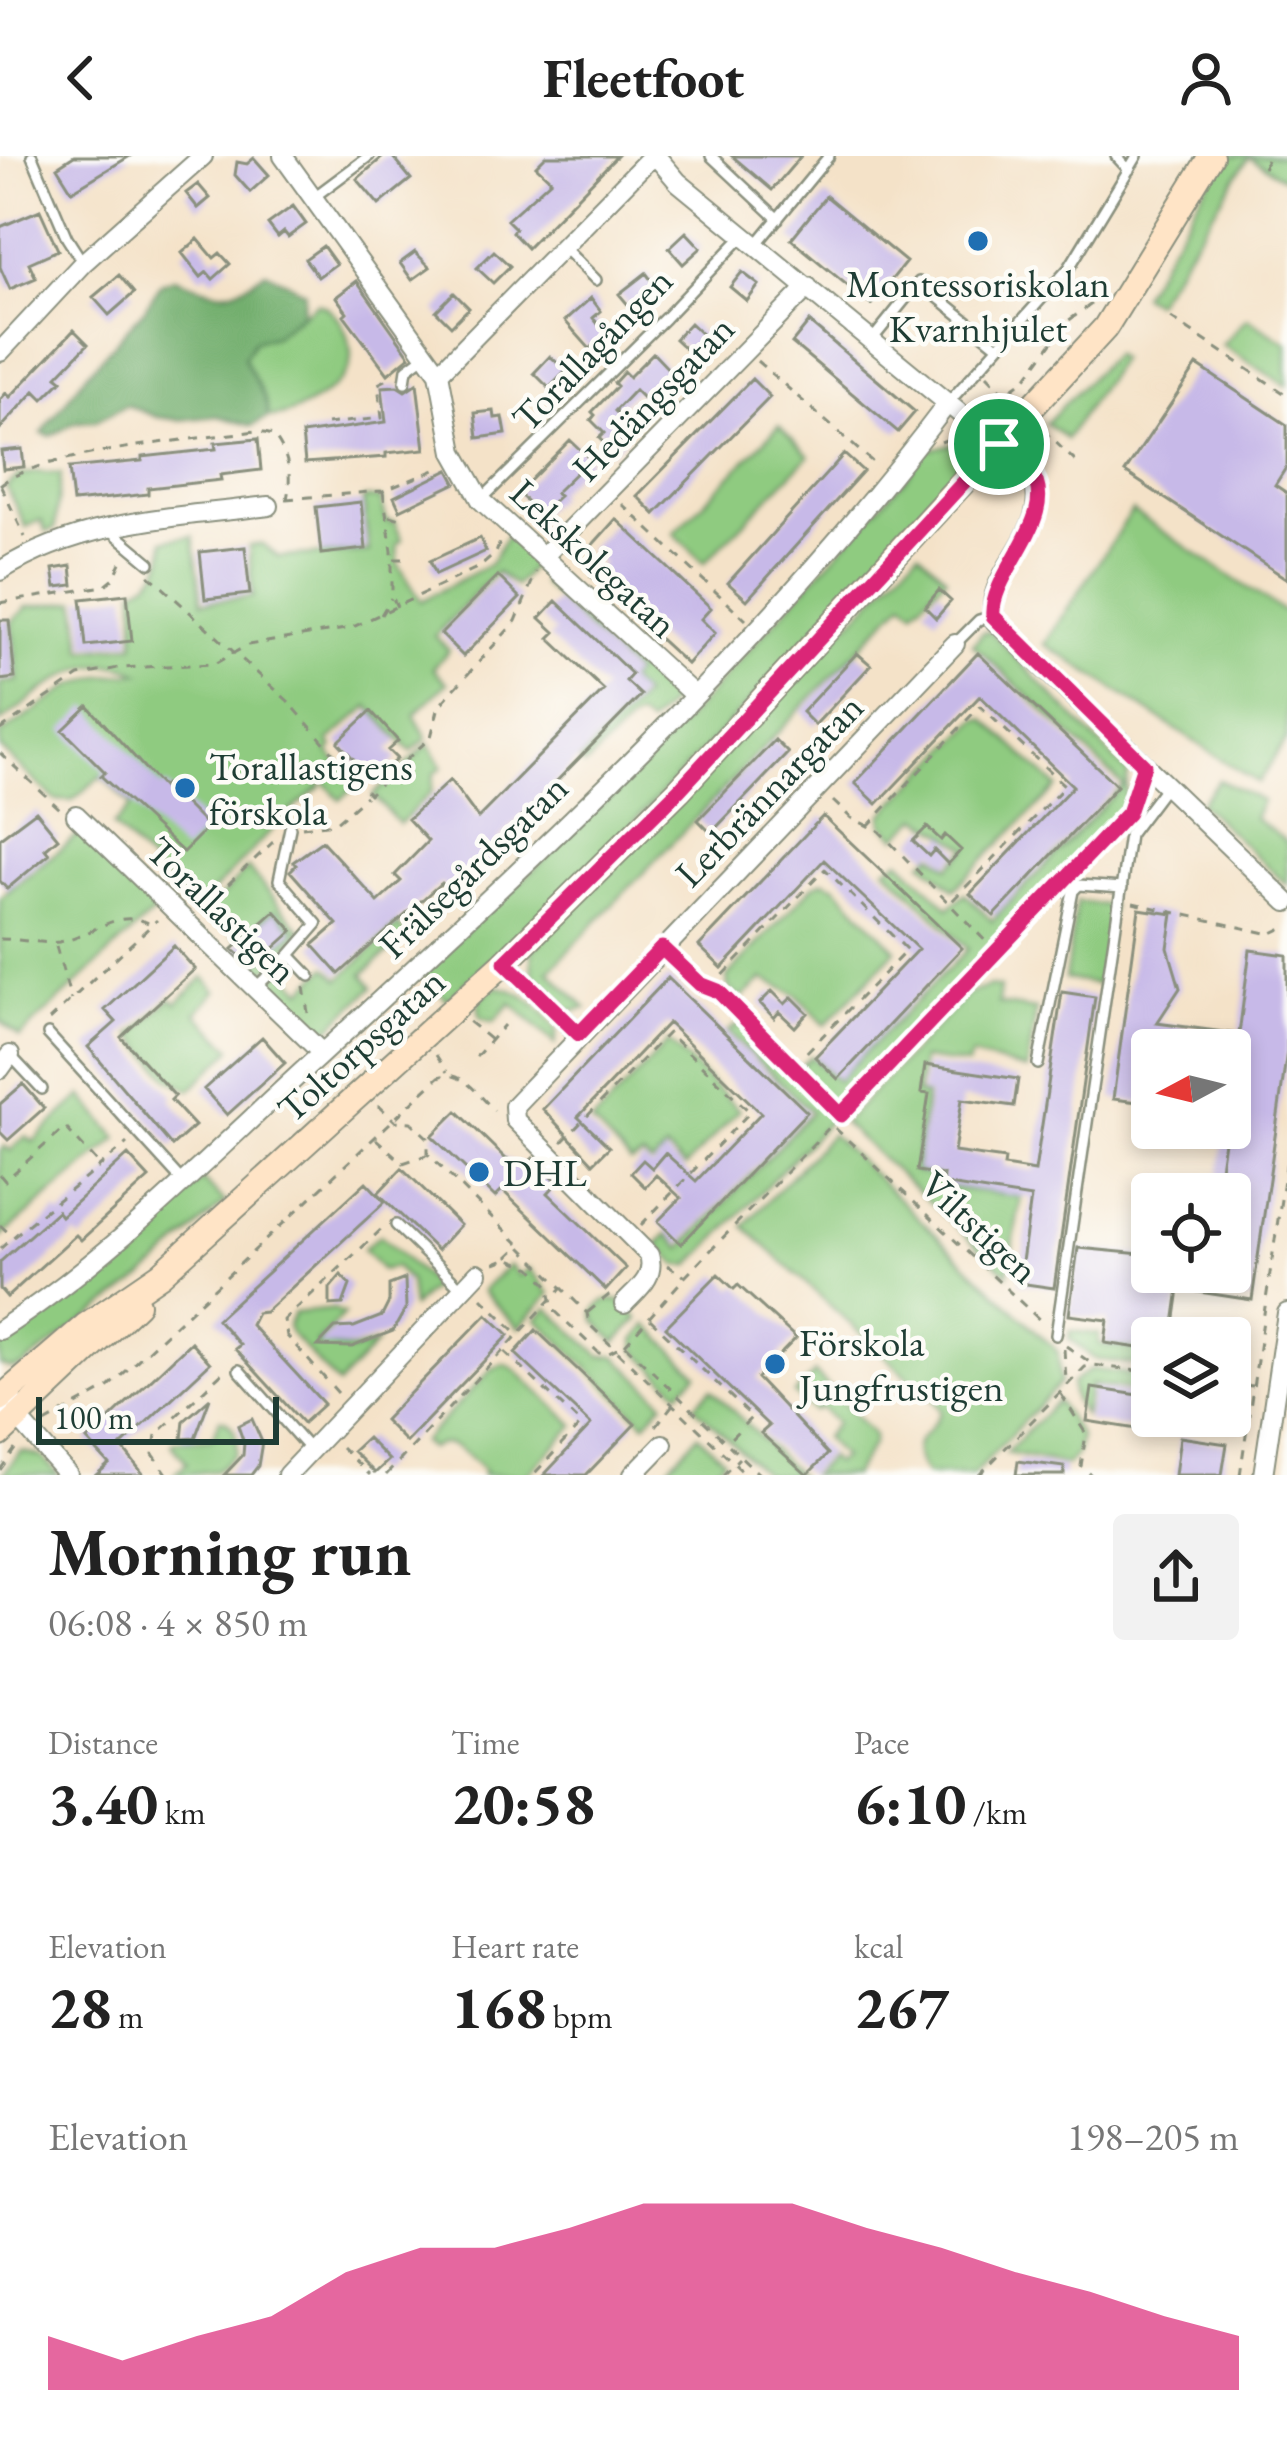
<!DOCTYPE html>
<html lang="en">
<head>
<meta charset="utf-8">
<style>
	:root { --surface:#fff; --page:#f2f2f2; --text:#222; --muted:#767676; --accent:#db2777 }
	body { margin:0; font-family:"EB Garamond",serif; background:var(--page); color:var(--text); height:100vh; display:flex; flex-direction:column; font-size:45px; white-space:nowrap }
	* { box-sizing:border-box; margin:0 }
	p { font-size:39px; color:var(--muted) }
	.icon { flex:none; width:66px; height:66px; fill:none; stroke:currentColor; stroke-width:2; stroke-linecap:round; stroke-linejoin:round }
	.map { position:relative; height:1319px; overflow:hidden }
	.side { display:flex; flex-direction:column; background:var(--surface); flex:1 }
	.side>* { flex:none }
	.needle { width:78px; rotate:263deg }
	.fabs { position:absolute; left:1131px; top:873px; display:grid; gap:24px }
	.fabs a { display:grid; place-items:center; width:120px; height:120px; border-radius:12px; background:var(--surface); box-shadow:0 6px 18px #0003; font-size:60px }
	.scale { position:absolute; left:36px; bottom:30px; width:243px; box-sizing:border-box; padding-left:12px; border:6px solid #1f3d34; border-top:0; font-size:33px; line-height:42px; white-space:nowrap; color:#1f3d34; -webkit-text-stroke:9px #fdfcf7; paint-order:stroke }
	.pin { position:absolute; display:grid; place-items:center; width:102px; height:102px; color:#fff; margin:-51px; border:6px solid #fff; border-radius:50%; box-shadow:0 3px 12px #0007 }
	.round { display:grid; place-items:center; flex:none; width:126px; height:126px; border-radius:12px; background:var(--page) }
	.overview { display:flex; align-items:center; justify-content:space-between; height:204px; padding:0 48px }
	h1 { font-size:66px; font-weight:700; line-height:90px }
	.figures { display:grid; grid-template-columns:repeat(3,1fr); gap:18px; height:204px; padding:12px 48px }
	.figures div { display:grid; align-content:center }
	.figures b { font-size:60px; font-weight:700 }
	.figures small { font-size:33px; font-weight:400 }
	.figures p { font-size:33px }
	.chart { height:336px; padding:24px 48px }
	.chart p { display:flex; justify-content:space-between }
	.chart svg { width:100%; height:216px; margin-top:12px; fill:var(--accent); opacity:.7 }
	header { display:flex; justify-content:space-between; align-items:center; height:156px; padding:0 48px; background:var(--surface); font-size:54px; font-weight:700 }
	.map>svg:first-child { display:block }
	.green { fill:#8fcb80; stroke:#57845a; stroke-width:3 }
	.forest { fill:#73af6e; stroke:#497651; stroke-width:3 }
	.building { fill:#c7b9e8 }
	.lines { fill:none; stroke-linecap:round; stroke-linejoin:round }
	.lane-casing { stroke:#8a907e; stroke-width:14 }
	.street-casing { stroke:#8a907e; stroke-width:22 }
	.secondary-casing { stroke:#8a907e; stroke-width:28 }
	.path { stroke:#8a907e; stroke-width:3; stroke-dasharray:9 9; stroke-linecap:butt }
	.lane { stroke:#fff; stroke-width:9 }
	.street { stroke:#fff; stroke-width:18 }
	.secondary { stroke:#ffe4c6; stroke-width:24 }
	.route-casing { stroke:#fff; stroke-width:24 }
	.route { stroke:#db2777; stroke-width:15 }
	.poi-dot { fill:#1f6fb2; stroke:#fdfcf7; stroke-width:4.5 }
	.labels { text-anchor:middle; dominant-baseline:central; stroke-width:9; stroke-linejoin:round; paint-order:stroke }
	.poi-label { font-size:39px; fill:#1f3d34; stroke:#fdfcf7; text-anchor:start }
	.street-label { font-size:39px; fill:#1f3d34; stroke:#fdfcf7 }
</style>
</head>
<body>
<header><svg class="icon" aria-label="back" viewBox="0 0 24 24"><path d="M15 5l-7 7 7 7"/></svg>Fleetfoot<svg class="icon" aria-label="person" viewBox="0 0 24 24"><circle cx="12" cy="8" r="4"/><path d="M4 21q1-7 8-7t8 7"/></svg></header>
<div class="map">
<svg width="1287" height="1319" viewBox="0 0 1287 1319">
	<rect width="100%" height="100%" fill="#fdfcf7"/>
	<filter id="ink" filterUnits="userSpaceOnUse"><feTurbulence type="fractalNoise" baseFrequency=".00833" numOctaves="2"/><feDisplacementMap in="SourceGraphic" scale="24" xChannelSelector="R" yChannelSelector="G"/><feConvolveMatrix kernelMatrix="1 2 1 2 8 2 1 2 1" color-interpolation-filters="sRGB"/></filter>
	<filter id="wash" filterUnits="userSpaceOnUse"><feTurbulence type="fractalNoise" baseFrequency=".004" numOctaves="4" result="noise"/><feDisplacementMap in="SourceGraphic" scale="48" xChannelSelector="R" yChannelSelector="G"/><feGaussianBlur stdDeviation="2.7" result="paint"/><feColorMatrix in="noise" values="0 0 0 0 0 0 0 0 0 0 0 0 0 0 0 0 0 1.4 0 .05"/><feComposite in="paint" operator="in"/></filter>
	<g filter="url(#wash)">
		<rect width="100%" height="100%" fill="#f4e2c8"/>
		<!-- green -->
		<path class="green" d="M1224,0H1287V24L1249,1L1154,146L1141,139Z
			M317,147C339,152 357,190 349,211C340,234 292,263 268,261C268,238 251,222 244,201L254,185L274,180Z
			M1247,162L1287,187V230L1222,189Z
			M1113,198L1119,203L1066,283L1046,267Z
			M779,270L809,300L704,407L674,377Z
			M963,285L968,305L752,543L572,730L447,844L420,815L539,709L660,592L909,318L924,295Z
			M36,316L61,318L55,373L46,376L41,364L26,371L6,331L19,320Z
			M363,342H380L387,366H394L402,384L397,389L398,408L421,445L490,408L507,379L535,407L515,430L496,416L435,480L449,494L433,512L447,527L414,559L427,582L411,596L369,550L329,585L333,591L329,597L357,629L340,644L311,612L309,616L321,630L285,660L196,753L113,670L131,650L101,620L72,645L55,644L0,592V579L70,531L101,520L140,517C87,489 41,537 0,567V527L18,525L12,466L27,451L77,445L83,494L135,488V433C157,423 166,408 164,384L193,380L202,446L253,441L249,390L263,388L278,401L369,396Z
			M1132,355L1287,458V582L1258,627L1045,488Z
			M919,395L946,421L914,454L904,445L549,815L586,852L568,856L533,818L532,795Z
			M551,418L673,536L671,546L649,569L637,561L630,565L585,610L580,605L643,540L628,525L634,517L541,427Z
			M983,476H991L1128,617L1123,657L691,1109H678L658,1089L667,1078L682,1092L811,956L728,876L735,870L746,868L795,916L811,900L837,925L968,793L886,712L900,704L949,752L965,737L992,765L1123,629L973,488Z
			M978,563H985L1057,631L954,733L923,706L933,698L949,711L968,692L919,661L897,681L883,668L882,659Z
			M429,588L442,611L434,618L431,636L399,668L373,639Z
			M1219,624L1262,645L1254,662L1287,686V729L1199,647Z
			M79,678L157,753L20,881L0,864V742Z
			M248,712L302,775L259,822L250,815L294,775L275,754L239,784L209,753Z
			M824,725L836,730L896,794L825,869L797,839L763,823L741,843L728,831L727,821L814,729Z
			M1077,745L1111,750L1099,829L1065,823Z
			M398,769L407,780L363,818L373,831L329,872L309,871L265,830L283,813L303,834L327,811L340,823Z
			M204,821L216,835L197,857L232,893L190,934L169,922L132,879L171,842L177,847Z
			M990,830L1000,832L998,848L1036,854L1027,914L972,900L967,909L922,903L917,938L926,940L915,1016L940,1021V1030L1021,1041L1008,1118L843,967L968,838Z
			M497,831C523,834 543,853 557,874L555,888L511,847L494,866L481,862C475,845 481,838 497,831Z
			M668,886L739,954L685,1011L666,994L652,1008L643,1001L631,1007L592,967Z
			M82,940L118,982L0,1082V995L5,990L10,995L26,980L33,986Z
			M831,978L1058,1196L1060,1227L973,1319H926C901,1281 927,1287 941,1255L935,1246L744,1070Z
			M202,1024L225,1046L143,1122L23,1210L12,1213L0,1209V1190L91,1125Z
			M380,1079L434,1130L412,1151L409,1125L395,1111L382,1114L363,1093Z
			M509,1109L520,1120L529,1112L550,1138L519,1172L482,1135Z
			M612,1144L620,1145L639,1163L616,1186L595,1164L594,1156L604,1145Z
			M548,1152L601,1200H616L664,1246L645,1267L537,1163Z
			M334,1153L344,1158L317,1187L351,1194L376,1188L338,1229L290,1177L288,1169L294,1157Z
			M648,1169L697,1218L679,1236L636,1194L635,1184Z
			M1070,1175L1099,1178V1188L1152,1196V1211L1094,1203L1069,1182Z
			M504,1208L513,1212L575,1269L526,1319H482L484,1315C468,1300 451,1278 430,1293L422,1286L492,1213Z
			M1091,1213L1152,1221V1237L1090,1229L1084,1259C1076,1248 1070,1241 1072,1227Z
			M815,1217L873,1279V1287L853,1319H811L829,1301L835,1307L842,1301L824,1282L836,1267L820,1251L813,1255L794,1238Z
			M711,1233L798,1319H766L694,1250Z
			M1057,1245L1080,1280L1077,1298L1067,1309L1006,1297Z
			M220,1263C235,1267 239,1284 235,1298L216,1315L174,1319L187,1307L172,1288L175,1285L212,1283Z
			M698,1279L724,1303L710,1319H678L669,1310Z
			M21,1295L42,1301L59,1319H2Z"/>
		<!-- forest -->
		<path class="forest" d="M266,115L305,136L302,157L274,180L254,185L244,201C251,222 268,238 268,261L252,270L218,260L179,264L157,261L127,249L95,265L77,266L50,280L42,277L85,220L143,155L161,127L174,122C218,136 227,146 266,115Z"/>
		<g id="blocks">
			<!-- building -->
			<path class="building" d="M74,0H130L72,35L57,11Z
				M384,0H392L411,23L379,49L357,23Z
				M546,0H617L527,92L512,76L515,72L507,64L551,24L536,10Z
				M732,0H801L772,34Z
				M254,2L269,19L250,36L235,19L237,6L247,8Z
				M198,28L210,42L198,52L186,37Z
				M826,40L906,106L871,149L791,83Z
				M293,50L306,68L288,81L284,76L278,81L268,68Z
				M40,54L58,94L29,107L36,122L10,133L0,111V71Z
				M686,76L701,92L683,108L669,92Z
				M198,83L214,102L220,97L230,108L213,123L207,116L201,121L182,97Z
				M323,90L336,108L318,121L305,103Z
				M494,95L510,110L493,127L477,112Z
				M415,96L430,111L412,124L400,107Z
				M742,116L759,129L747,145L730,131Z
				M646,117L660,136L635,157L619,138Z
				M119,119L134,137L109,159L93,141Z
				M357,125L410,200L388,218L344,159L347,156L336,141Z
				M454,137L469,152L451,170L436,155Z
				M591,142L601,155L593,162L607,179L590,193L565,165Z
				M809,166L915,256L898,276L792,187Z
				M690,167L708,184L693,200L675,183Z
				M74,174L88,188L57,220L62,224L43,243L35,235L0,273V244L6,237L10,241Z
				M653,197L672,217L660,229L666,235L651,250L635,234L615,255L630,270L622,278L626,281L612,295L599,282L604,277L591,264L595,259L592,256L617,230L614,227L624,216L629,221Z
				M550,200L566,215L549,232L534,217Z
				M1197,209L1287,269V310L1275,329L1287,337V423L1125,316Z
				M752,223L770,241L655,358L637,340Z
				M417,227L425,293L386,297V301L305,307L302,278L386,266L382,231L397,230L405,235Z
				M494,255L495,262L503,261L506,278L478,282L475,257Z
				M258,283L261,314L220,319L221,324L148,332V338L73,346L69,312L142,305V301L216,293L215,287Z
				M570,284L590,303L555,337L559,340L540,358L518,337Z
				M22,293L24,311L3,313L1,295Z
				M844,298L863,315L747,444L728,427Z
				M449,314L456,327L400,354L394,341Z
				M361,346L366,393L321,398L316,351Z
				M616,363L711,452L701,463L715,477L687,508L591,420L602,407L588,394Z
				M480,382L486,395L436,418L430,405Z
				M245,391L250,438L205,443L200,396Z
				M71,410L73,429L56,431L53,413Z
				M498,420L520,442L463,500L441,478Z
				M939,434L951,445L936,462L925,451Z
				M127,438L132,485L86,490L81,443Z
				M556,445L632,518L626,525L641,539L499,684L508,694L455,742L441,727L339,818L313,789L337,768L290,715L296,709L293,706L322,685L378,746L401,725L395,719L428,685L408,663L450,624L478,662L604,534L549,482L555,476L540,462Z
				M0,464H9L15,522L0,524Z
				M857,497L871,509L815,569L802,556Z
				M978,497L1117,630L994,760L970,738L1073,630L980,540L877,648L855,627Z
				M88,550L162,631L165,628L208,671L183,696L101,620L105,616L63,574Z
				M371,555L398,585L388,594L397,603L373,624L338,586Z
				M775,584L788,597L711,677L698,664Z
				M36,655L58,682L45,693L49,698L7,733L0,725V682Z
				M823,660L962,792L838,923L815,901L918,793L824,704L722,812L699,790Z
				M927,671L941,684L945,679L961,694L948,708L934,694L929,700L913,685Z
				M1139,753L1173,758L1168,792L1180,832L1157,867L1239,878L1250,794L1287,799V895L1252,1144L1179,1133L1172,1182H1152V1194L1105,1187L1108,1164L1069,1159L1078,1092L1152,1099V1116H1230V1038H1216L1226,972H1230L1233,919L1230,918V894H1152L1146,947L1113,943Z
				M275,755L293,775L253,811L233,793Z
				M174,790L195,813L121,881L175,940L171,944L195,970L172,990L88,891L116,866L105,854Z
				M668,822L807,956L681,1088L658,1065L681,1042L656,1019L645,1031L631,1017L643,1004L652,1012L665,997L696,1025L761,957L668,867L578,961L609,991L593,1007L543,953Z
				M772,835L785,848L792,841L808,857L795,871L779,856L774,862L760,847Z
				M1062,836L1095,841L1054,1132L1019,1127L1031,1042L942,1028L943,1019L917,1015L929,938L921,937L925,909L1018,923L1014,950L962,943L954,996L1005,1003L1004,1010L1035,1015Z
				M262,881L285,907L227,959L204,933Z
				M23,928L44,952L8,984L0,976V948Z
				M457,955L506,1003L525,1010L533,1002L558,1026L548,1037L626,1112L606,1134L502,1034L495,1041L432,980Z
				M128,999L149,1022L81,1084L76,1079L7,1141L0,1133V1106L57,1055L61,1060Z
				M402,1012L460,1069L437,1094L378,1037Z
				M366,1026L385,1046L265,1156L257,1157L251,1169L324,1248L303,1267L235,1193L240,1189L217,1163Z
				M718,1118L734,1133L738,1129L796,1182L757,1222L828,1298L807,1319L761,1277L769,1270L666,1171Z
				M341,1119L350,1129L343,1148L330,1149V1132Z
				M405,1123L406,1152L393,1175L352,1191L318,1190L335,1172L354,1171L382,1160L389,1146V1129Z
				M487,1158L509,1179L406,1286L384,1264Z
				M536,1174L635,1268L586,1319H544L591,1269L515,1197Z
				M191,1186L210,1207L121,1290L144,1319H96L109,1308L87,1284Z
				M1092,1232L1152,1241L1149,1275L1087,1265Z
				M210,1242L195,1282L182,1283L184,1265Z
				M252,1263L262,1286L258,1310L251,1319H224L243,1299L244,1287L238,1270Z
				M1180,1281L1227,1288L1222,1319H1175Z
				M367,1282L389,1304L375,1317L353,1295Z
				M1018,1305L1064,1311V1319H1016Z"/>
		</g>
	</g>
	<g filter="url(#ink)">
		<use href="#blocks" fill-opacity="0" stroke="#8a907e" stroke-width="3"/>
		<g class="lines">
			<!-- lane casing -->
			<g class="lane-casing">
				<path id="lane" d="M32,0L67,82L83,107
					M711,0L778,63
					M1116,0L1129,14
					M314,41L369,0
					M562,90L596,124
					M755,90L829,0
					M872,184L919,126L997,189
					M405,226L407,213L427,198
					M947,248L1069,112L1137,0
					M481,344L665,162L743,80
					M113,376L150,407
					M955,488L979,464L993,460
					M290,672L279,724L317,768L290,799L310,820
					M255,832L290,799
					M48,878L182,1025
					M10,899L42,933
					M1038,908L1073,735L1079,729L1122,732
					M396,1069L461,1132
					M1056,1179L1129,679L1166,630
					M239,1214L310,1294
					M0,1260L18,1245"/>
			</g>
			<!-- street casing -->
			<g class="street-casing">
				<path id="street" d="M283,0L439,217L454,296L481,344L693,538
					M656,0L678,26L1029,314C1062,373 979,416 995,465L1287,746
					M0,196L83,107L203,0
					M439,217L652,0
					M545,399L808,131
					M0,415C81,364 176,361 269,350
					M76,659L322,897
					M505,806L579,878
					M0,913L10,899
					M624,1148C638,1133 656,1121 649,1099L515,964L514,950L955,488
					M0,1174C117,1098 214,995 317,902C539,698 765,490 947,248
					M18,1262L68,1319
					M287,1319L478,1117
					M633,1319L663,1288
					M1263,1319L1287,1157"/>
			</g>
			<!-- secondary casing -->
			<g class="secondary-casing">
				<path id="secondary" d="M0,1243L85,1170L161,1118L505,806L679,634L1105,172L1211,0
					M0,1278L137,1148"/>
			</g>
			<!-- path -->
			<path class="path" d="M1263,12L1269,0
				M1171,162L1287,239
				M757,205L876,309
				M987,219L1010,243
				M983,254L1026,222L1068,165L1100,142
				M327,268L382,262L378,228L394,220
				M1043,274L1076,306
				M941,286L960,278
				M0,329C39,296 199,283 255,275L273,279C289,299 292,319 287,343
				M1,330L25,381
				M383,336L392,395V440L397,451
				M286,343L383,335L440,312
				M622,348L746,464
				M390,360L401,363
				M394,403H411
				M149,419L288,545L369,638L431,581L439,550L516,465L536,416
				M0,447L104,430L114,422L124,400
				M381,459L391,442
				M0,574L79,520L118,512L214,508L248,489L351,472L481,410L496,397L500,386
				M0,597L60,653
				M833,645L851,662L879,675L996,796
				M1129,655L1139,631
				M868,670L980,550L1065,630L950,747
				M302,671L335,667L366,640
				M1073,718L1116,673
				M1133,747L1270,778L1287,770
				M202,753L273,686
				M0,783C19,783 40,788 59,786C94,781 113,751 151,768
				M56,790L71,844
				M677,806L700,828L718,835L839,958
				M304,831L308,857
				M711,832L825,713L907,794L792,911
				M49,864L157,764
				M469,866L491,884
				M436,899L447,916
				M476,901L504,869
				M305,933L319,948
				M378,949L395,965L411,966L428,982V998L519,1088
				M835,972L1042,1166
				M376,983L403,1007L427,999
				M562,986L668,877L750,956L641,1069
				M0,1019L5,1025L65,971L100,1009
				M0,1069L12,1080
				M0,1093C41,1055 85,1025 127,987
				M508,1101L520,1090L587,1157L589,1168L746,1319
				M495,1107L508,1102L532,1112L548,1129L553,1153L599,1197L607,1198L625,1189L760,1319
				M667,1109L684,1120
				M482,1142L518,1178
				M588,1156L609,1139
				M650,1163L752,1261L727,1286
				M625,1189L685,1121L1058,734
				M1066,1190L1094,1209
				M1064,1193L1066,1225
				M505,1196L581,1268L533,1319
				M1230,1227L1252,1230
				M338,1237L287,1180L284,1164L384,1071
				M1061,1238L1086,1278L1081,1310L1091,1319
				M45,1267L109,1231L439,921C461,912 479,940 494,954
				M656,1270L678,1242
				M341,1291L370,1319
				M0,1314L15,1293
				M168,1319L153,1298L156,1279L226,1213
				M386,1319L561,1133
				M723,1319L739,1302
				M979,1319L1085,1211L1094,1209L1152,1217
				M1240,1319L1287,1003"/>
			<!-- lane -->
			<use href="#lane" class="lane"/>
			<!-- street -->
			<use href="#street" class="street"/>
			<!-- secondary -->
			<use href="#secondary" class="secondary"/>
		</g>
	</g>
	<g class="lines" filter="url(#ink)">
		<!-- route casing -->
		<g class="route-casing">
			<path id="route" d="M999,288C1009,297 1021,305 1029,314C1065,357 989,417 993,460L1144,609L1128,657L841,959L718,835L700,828L662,792L579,878L505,806L679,634Z"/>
		</g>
		<!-- route -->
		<use href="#route" class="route"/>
	</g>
	<!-- markers -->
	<g class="poi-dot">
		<circle cx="978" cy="85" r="12"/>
		<circle cx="185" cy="632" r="12"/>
		<circle cx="479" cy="1016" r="12"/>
		<circle cx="775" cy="1208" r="12"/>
	</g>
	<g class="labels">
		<!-- poi labels -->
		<g class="poi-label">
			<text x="978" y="127" text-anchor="middle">Montessoriskolan<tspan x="978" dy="45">Kvarnhjulet</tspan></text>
			<text x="209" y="610">Torallastigens<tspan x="209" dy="45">förskola</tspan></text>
			<text x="503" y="1016">DHL</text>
			<text x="799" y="1186">Förskola<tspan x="799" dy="45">Jungfrustigen</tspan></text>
		</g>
		<!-- street labels -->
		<g class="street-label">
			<text transform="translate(592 193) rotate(-46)">Torallagången</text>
			<text transform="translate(653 242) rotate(-46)">Hedängsgatan</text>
			<text transform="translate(594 402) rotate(43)">Lekskolegatan</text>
			<text transform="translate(769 634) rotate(-46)">Lerbrännargatan</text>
			<text transform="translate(473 710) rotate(-44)">Frälsegårdsgatan</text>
			<text transform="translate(222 754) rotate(44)">Torallastigen</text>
			<text transform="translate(361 889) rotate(-42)">Toltorpsgatan</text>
			<text transform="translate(980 1071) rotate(43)">Viltstigen</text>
		</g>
	</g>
</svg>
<div class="fabs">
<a><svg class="needle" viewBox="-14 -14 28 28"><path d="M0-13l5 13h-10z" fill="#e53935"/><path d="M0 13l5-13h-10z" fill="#767676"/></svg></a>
<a><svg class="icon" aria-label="locate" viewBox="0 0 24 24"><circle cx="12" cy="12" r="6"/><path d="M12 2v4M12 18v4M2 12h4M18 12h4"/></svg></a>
<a><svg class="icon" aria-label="layers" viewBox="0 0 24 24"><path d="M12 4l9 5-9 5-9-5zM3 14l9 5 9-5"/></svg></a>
</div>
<div class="scale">100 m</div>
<div class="pin" style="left:999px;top:288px;background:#1e9e55"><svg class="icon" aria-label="arrive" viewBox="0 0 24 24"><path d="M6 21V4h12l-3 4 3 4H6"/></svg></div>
</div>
<section class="side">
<div class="overview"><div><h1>Morning run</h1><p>06:08 · 4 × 850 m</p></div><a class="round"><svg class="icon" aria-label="share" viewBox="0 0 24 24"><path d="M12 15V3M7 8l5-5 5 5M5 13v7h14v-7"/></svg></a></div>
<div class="figures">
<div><p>Distance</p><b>3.40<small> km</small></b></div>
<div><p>Time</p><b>20:58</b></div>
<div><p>Pace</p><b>6:10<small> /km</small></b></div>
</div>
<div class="figures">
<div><p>Elevation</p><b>28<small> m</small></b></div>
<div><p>Heart rate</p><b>168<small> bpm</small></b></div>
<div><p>kcal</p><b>267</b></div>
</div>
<div class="chart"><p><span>Elevation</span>198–205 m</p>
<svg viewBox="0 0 160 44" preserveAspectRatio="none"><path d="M0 44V33L10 38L20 33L30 29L40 20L50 15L60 15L70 11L80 6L90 6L100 6L110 11L120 15L130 20L140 24L150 29L160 33V44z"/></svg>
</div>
</section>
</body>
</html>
